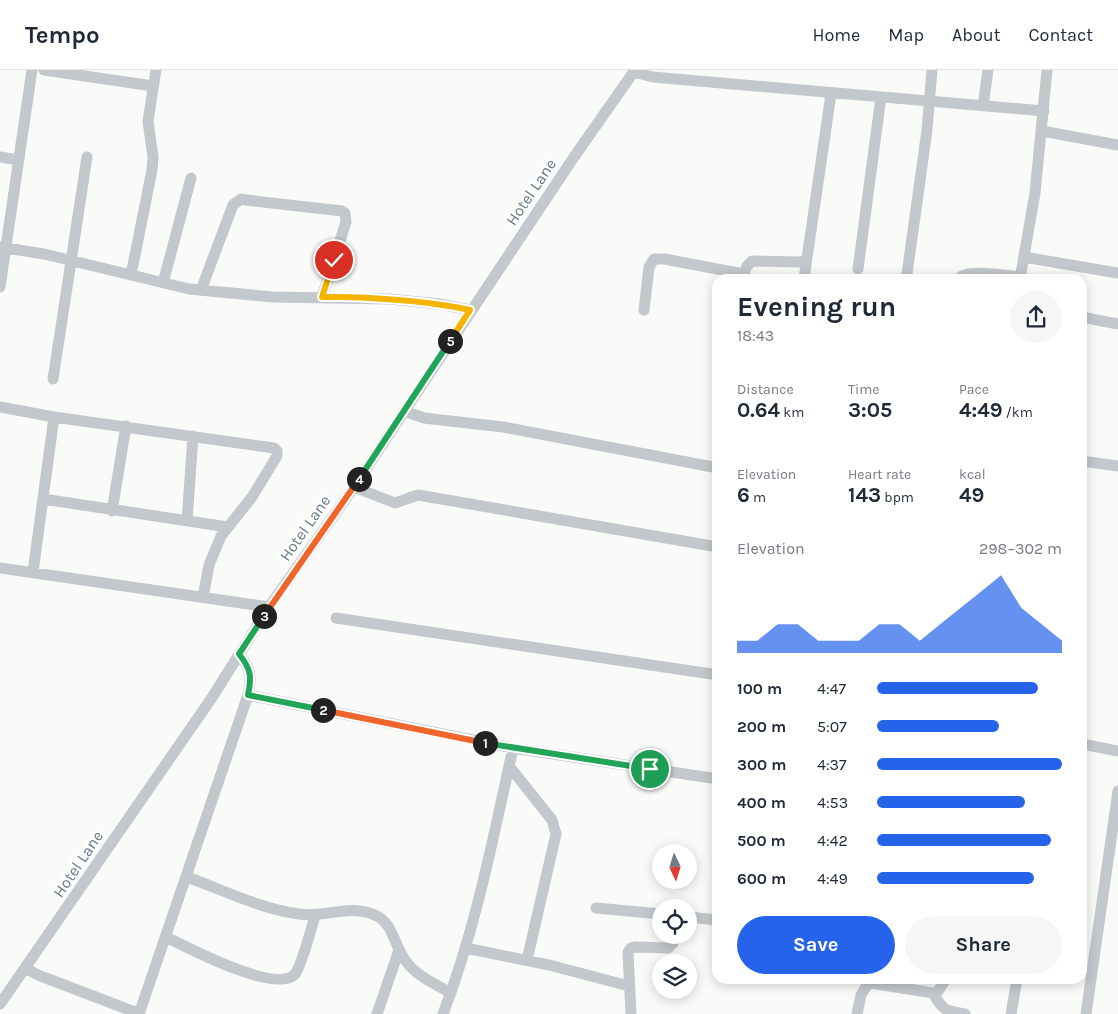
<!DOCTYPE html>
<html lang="en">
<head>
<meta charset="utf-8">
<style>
	:root { --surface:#fff; --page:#f6f6f7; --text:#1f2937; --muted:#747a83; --line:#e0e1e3; --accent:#2563eb }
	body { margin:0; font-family:Karla,sans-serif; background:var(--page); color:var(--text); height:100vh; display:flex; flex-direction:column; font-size:19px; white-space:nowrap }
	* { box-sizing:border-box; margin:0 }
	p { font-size:16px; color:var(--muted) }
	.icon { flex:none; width:28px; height:28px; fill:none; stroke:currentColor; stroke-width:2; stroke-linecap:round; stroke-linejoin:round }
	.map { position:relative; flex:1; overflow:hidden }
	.side { position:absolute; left:712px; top:204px; width:375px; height:710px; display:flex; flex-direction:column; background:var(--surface); border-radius:15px; box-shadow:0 2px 12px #0003 }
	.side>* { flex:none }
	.needle { width:32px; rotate:176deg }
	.tools { position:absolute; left:652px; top:774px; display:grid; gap:10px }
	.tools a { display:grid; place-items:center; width:45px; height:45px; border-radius:50%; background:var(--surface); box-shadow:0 2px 12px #0003; font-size:25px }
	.pin { position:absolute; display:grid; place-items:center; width:42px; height:42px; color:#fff; margin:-21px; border:2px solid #fff; border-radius:50%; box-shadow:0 1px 5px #0007 }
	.km { position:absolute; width:25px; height:25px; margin:-12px; border-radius:50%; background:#222; color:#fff; font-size:14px; line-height:25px; text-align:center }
	.round { display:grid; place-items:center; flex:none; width:52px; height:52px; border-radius:26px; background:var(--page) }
	.overview { display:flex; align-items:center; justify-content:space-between; height:85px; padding:0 25px }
	h1 { font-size:28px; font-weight:700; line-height:38px }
	.stats { display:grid; grid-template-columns:repeat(3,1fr); gap:8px; height:85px; padding:5px 25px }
	.stats div { display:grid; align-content:center }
	.stats b { font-size:21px; font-weight:700 }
	.stats small { font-size:14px; font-weight:400 }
	.stats p { font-size:14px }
	.chart { height:140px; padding:10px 25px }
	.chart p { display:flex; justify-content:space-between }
	.chart svg { width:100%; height:90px; margin-top:5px; fill:var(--accent); opacity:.7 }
	.cta { display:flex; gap:10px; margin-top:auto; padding:10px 25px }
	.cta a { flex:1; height:58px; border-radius:30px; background:var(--accent); color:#fff; font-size:20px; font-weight:700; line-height:58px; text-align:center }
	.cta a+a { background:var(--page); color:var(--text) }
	ul { padding:0 25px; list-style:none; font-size:16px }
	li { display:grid; grid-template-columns:80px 60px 1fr; align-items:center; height:38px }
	li i { height:12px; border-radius:6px; background:var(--accent) }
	header { display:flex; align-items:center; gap:30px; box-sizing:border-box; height:70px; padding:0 25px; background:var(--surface); border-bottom:1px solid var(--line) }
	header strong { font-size:24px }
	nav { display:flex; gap:28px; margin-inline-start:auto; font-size:18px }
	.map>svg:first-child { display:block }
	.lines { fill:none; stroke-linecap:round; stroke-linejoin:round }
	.minor { stroke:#c3c8cc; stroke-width:11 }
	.split-1-casing { stroke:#fff; stroke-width:10 }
	.split-2-casing { stroke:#fff; stroke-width:10 }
	.split-3-casing { stroke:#fff; stroke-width:10 }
	.split-4-casing { stroke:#fff; stroke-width:10 }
	.split-5-casing { stroke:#fff; stroke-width:10 }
	.split-6-casing { stroke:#fff; stroke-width:10 }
	.split-7-casing { stroke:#fff; stroke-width:10 }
	.split-1 { stroke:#22a559; stroke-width:6 }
	.split-2 { stroke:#f0652b; stroke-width:6 }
	.split-3 { stroke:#22a559; stroke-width:6 }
	.split-4 { stroke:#f0652b; stroke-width:6 }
	.split-5 { stroke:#22a559; stroke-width:6 }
	.split-6 { stroke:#f5b400; stroke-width:6 }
	.split-7 { stroke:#f5b400; stroke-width:6 }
	.labels { text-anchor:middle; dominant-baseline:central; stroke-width:5; stroke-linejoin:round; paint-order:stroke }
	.street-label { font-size:16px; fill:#657683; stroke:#fff }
</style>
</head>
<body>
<header>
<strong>Tempo</strong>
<nav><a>Home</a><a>Map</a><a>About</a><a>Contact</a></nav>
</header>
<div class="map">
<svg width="1118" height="944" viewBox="0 0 1118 944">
	<rect width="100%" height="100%" fill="#fafaf8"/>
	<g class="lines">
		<!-- minor -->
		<path class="minor" d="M44,0L153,16
			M634,2L653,7L1044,41
			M983,36L988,0
			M1042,61L1118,75
			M0,87L18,90
			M0,177L44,184L189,219L273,227L389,229L440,234L470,240
			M1024,187L1118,203
			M858,199L881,27
			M907,204L927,60L932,0
			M131,205L152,100L153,87L148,51L156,0
			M742,209L747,196L752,191L802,192L807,188L831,24
			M804,209L807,188
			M958,209C967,198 1007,206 1021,207
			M1020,209L1035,123L1047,0
			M163,213L191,108
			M0,217L32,0
			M201,220L233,135L241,129L246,130L342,141L345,143L346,152L322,227
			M644,240L649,197L654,189H665L743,204
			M1082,247L1118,254
			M53,309L87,87
			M0,337L54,347L274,378L277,381V386L252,427L221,466L209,495L203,527
			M404,341L424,348L503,357L718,398
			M1082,391L1118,396
			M354,417L395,433L418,425L718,477
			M43,429L228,457
			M112,441L126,356
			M187,451L193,366
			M0,498L269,537
			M33,502L54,347
			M336,548L718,605
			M248,625L513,678L718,709
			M1082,674L1118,681
			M509,696L552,750L556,764L527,890
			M187,807C223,820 261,839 299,844C327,848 350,833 377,846C393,854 395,877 405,890C416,906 435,914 451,923
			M596,838L661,844
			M689,847L718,850
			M166,867C187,877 276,925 295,904C302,895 311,859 315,846
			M466,878L549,895L629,916
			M25,898L38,905L140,944
			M933,923C943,941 946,941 965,944
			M0,934L211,629L269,537L354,417L574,87L635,0
			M139,944L248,625C252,607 251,599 239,584
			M377,944L399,880
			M443,944C476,858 493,768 513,678
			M631,944L628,882L631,878L636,877L668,878L673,873L674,865
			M857,944L861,925L867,915L871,913L933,923L938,921L946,909
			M1011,944L1017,909
			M1086,944L1118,721"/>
	</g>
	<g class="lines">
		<!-- split-1 casing -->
		<g class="split-1-casing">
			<path id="split-1" d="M485,673L650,699"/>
		</g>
		<!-- split-2 casing -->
		<g class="split-2-casing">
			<path id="split-2" d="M323,640L485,673"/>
		</g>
		<!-- split-3 casing -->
		<g class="split-3-casing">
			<path id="split-3" d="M264,546L239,584C251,599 252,607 248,625L323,640"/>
		</g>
		<!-- split-4 casing -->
		<g class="split-4-casing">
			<path id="split-4" d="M264,546L359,409"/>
		</g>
		<!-- split-5 casing -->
		<g class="split-5-casing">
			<path id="split-5" d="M359,409L450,271"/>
		</g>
		<!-- split-6 casing -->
		<g class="split-6-casing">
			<path id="split-6" d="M341,227C385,228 428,231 470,240L450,271"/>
		</g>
		<!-- split-7 casing -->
		<g class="split-7-casing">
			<path id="split-7" d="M334,190L322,227H341"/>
		</g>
		<!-- split-1 -->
		<use href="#split-1" class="split-1"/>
		<!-- split-2 -->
		<use href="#split-2" class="split-2"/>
		<!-- split-3 -->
		<use href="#split-3" class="split-3"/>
		<!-- split-4 -->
		<use href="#split-4" class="split-4"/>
		<!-- split-5 -->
		<use href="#split-5" class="split-5"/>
		<!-- split-6 -->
		<use href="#split-6" class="split-6"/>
		<!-- split-7 -->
		<use href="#split-7" class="split-7"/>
	</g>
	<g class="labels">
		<!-- street labels -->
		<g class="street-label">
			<text transform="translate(531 122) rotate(-56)">Hotel Lane</text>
			<text transform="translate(305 458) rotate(-55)">Hotel Lane</text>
			<text transform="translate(78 794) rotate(-56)">Hotel Lane</text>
		</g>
	</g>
</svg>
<div class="tools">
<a><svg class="needle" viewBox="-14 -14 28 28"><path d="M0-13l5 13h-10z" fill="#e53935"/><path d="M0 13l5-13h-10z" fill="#747a83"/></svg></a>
<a><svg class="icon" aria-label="locate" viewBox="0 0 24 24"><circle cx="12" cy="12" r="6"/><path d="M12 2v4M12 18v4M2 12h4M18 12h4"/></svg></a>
<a><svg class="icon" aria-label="layers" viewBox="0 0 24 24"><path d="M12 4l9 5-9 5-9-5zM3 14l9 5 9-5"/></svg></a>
</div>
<div class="pin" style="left:650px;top:699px;background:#1e9e55"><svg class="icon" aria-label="arrive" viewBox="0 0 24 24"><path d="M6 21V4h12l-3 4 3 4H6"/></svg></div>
<div class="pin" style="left:334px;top:190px;background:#d93025"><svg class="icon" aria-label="check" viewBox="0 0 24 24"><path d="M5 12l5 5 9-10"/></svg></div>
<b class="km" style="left:485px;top:673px">1</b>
<b class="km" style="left:323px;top:640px">2</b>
<b class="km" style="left:264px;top:546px">3</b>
<b class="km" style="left:359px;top:409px">4</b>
<b class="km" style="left:450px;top:271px">5</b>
<section class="side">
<div class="overview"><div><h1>Evening run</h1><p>18:43</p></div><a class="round"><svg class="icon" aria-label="share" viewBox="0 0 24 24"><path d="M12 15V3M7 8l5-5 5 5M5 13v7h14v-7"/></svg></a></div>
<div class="stats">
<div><p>Distance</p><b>0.64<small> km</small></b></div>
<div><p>Time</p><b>3:05</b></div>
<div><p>Pace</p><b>4:49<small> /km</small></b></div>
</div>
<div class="stats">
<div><p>Elevation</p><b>6<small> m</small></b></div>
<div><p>Heart rate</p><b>143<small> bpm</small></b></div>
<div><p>kcal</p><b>49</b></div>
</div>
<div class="chart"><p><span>Elevation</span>298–302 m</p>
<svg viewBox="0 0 160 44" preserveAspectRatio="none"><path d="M0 44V38L10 38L20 30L30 30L40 38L50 38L60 38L70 30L80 30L90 38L100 30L110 22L120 14L130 6L140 22L150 30L160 38V44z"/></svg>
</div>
<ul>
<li><b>100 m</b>4:47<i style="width:87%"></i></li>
<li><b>200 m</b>5:07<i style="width:66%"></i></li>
<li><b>300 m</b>4:37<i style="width:100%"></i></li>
<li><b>400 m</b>4:53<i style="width:80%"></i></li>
<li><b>500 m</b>4:42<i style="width:94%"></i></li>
<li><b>600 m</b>4:49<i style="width:85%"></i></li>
</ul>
<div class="cta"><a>Save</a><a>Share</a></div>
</section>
</div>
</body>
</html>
